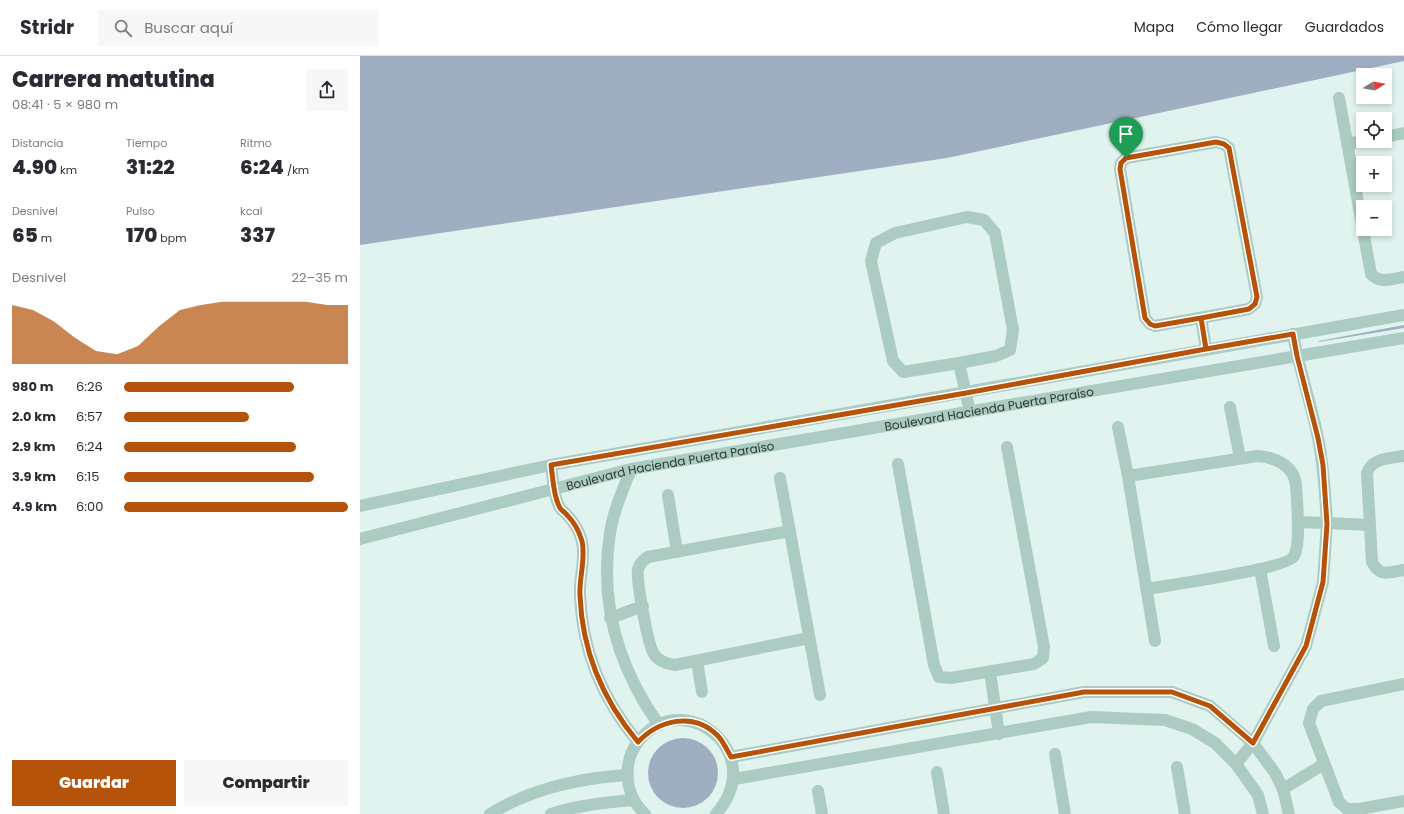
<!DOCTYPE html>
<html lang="es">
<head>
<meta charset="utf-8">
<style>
	:root { --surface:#fff; --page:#f7f7f7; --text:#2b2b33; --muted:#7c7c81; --line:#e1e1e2; --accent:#b45309 }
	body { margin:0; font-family:Poppins,sans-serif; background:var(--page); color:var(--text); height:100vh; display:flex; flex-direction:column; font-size:15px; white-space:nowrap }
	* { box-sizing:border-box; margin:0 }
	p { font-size:13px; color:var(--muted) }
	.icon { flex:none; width:22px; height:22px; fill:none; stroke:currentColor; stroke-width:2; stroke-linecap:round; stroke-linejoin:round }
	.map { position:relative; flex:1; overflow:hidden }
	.panel { display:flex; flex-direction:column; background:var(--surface); width:360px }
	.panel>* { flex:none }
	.needle { width:26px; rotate:79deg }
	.tools { position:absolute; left:996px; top:12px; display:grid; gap:8px }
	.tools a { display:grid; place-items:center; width:36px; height:36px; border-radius:0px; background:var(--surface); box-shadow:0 2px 6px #0003; font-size:20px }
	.pin { position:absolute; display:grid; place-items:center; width:34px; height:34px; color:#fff; margin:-41px -17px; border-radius:50% 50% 50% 0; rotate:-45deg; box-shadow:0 0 4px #0007 }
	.pin .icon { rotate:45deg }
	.round { display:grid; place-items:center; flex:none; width:42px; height:42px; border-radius:0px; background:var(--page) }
	.head { display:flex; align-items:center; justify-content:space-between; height:68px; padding:0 12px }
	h1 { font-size:22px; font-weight:800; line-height:30px }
	.stats { display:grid; grid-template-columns:repeat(3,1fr); gap:6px; height:68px; padding:4px 12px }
	.stats div { display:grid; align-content:center }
	.stats b { font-size:20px; font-weight:800 }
	.stats small { font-size:11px; font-weight:400 }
	.stats p { font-size:11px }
	.chart { height:112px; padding:8px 12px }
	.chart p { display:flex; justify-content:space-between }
	.chart svg { width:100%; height:72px; margin-top:4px; fill:var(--accent); opacity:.7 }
	.primary-button { display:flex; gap:8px; margin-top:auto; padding:8px 12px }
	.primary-button a { flex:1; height:46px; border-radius:0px; background:var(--accent); color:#fff; font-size:16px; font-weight:800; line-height:46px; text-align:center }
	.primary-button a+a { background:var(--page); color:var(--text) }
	ul { padding:0 12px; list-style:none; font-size:13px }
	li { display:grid; grid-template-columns:64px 48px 1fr; align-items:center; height:30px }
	li i { height:10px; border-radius:5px; background:var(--accent) }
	header { display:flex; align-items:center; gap:24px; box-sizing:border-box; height:56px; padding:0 20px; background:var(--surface); border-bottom:1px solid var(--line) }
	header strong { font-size:19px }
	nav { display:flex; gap:22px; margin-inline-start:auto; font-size:14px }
	.search { width:280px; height:36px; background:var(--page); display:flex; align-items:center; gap:10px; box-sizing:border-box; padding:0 14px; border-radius:0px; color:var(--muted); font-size:15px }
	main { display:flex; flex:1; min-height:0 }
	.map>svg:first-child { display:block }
	.green { fill:#a0aec2 }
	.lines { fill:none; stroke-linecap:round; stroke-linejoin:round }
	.minor { stroke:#accbc2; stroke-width:12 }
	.route-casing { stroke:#fff; stroke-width:8 }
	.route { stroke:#b45309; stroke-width:5 }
	.labels { text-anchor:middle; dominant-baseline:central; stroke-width:3; stroke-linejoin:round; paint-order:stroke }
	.street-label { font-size:12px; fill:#2b3933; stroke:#edfaf7 }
</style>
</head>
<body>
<header>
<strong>Stridr</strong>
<div class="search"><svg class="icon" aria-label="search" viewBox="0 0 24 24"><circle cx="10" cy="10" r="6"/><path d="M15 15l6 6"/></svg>Buscar aquí</div>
<nav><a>Mapa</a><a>Cómo llegar</a><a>Guardados</a></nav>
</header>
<main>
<section class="panel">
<div class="head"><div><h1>Carrera matutina</h1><p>08:41 · 5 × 980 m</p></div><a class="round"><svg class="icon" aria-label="share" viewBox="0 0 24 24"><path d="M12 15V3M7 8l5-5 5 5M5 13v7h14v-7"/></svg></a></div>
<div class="stats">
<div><p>Distancia</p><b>4.90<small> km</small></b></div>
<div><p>Tiempo</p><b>31:22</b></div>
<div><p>Ritmo</p><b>6:24<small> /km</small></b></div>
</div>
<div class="stats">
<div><p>Desnivel</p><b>65<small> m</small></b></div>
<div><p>Pulso</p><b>170<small> bpm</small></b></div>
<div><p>kcal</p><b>337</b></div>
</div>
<div class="chart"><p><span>Desnivel</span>22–35 m</p>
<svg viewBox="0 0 160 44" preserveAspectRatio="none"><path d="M0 44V8L10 11L20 18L30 28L40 36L50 38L60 33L70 21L80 11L90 8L100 6L110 6L120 6L130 6L140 6L150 8L160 8V44z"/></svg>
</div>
<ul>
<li><b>980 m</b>6:26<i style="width:76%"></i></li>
<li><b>2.0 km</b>6:57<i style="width:56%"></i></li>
<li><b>2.9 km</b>6:24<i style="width:77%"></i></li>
<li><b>3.9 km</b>6:15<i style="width:85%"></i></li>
<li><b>4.9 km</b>6:00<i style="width:100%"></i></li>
</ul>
<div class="primary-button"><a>Guardar</a><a>Compartir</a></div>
</section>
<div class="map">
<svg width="1044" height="758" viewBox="0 0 1044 758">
	<rect width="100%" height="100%" fill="#e0f3ef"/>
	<!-- green -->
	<path class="green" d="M0,0H1044V5L587,102L0,189Z
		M1044,269V272L958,286L959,285Z
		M288 717a35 35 0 1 1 70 0a35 35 0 1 1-70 0Z"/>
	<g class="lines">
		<!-- minor -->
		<g class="minor">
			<path d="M979,42L1011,218C1020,228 1032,223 1044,221"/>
			<path d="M1025,81L1044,77"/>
			<path d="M856,86L864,88L869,92L897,241L895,248L889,253L795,270L790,268L785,262L760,113L761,107L766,102Z"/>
			<path d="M987,88L1003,85"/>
			<path d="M841,262L846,293"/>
			<path d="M933,278C939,313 951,347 958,382C964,410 965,439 967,467L1010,469"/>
			<path d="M599,307L543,316L533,305L511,205L516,187L535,177L607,161L624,164L635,177L653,274L650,294L636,300L599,307L610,356"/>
			<path d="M870,351L880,402"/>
			<path d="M758,371L768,420L897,400C915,401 935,410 936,430C937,445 941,488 934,500C927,513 808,529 787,533"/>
			<path d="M1044,400C1030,402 1012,402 1007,417L1012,506C1021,522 1029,516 1044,514"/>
			<path d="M538,408L574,609L579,621L591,622L674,608L683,602L684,591L647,391"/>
			<path d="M271,413C263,434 253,455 250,477C239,548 258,611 299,669"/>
			<path d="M768,420L795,585"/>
			<path d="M420,422L460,639"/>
			<path d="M308,439L317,496"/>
			<path d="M0,450L191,409"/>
			<path d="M430,475L288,501C283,504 280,507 278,513C276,523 288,590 294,598C299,606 307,608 315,609L449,582"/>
			<path id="s1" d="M0,483L271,413L1044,282"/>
			<path d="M900,513L914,590"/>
			<path d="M250,562L283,550"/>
			<path d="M337,605L342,636"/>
			<path d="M630,616L639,678"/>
			<path d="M1044,628L961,645L953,653L949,667L979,746L987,753H999L1044,745"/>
			<path d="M278,686C242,643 222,595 220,539C219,521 226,503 222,485C219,475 214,466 207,459C205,456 200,454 199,450C193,438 193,422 191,409L1044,259"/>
			<path d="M695,698L705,758"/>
			<path d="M371,701L724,636H812L850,650L893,687L915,717L923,733L929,758"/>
			<path d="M876,708L893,687L946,590L963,526L967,467L938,466"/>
			<path d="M817,711L825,758"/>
			<path d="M577,716L584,758"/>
			<path d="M374,723L731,661L805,664L832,673L855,687L876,708L898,739L903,758"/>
			<path d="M923,733L964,708"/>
			<path d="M458,735L462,758"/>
			<path d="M130,758C171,733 219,722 267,719"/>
			<path d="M191,758C218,749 245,746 274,744"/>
			<path d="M285,758C272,746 266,729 268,711C269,698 275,688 284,679C329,634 408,699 356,758"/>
		</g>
	</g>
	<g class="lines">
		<!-- route casing -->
		<g class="route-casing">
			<path id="route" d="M766,102L761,107L760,113L785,262L790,268L795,270L841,262L846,293L606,337L191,409C193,422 193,438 199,450C200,454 205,456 207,459C214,466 219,475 222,485C226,503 219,521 220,539C222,595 242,643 278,686C299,664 334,655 358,680C363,685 367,694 371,701L724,636H812L850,650L893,687L946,590L963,526L967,468L963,409L958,382L937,300L933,278L846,293L841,262L889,253L895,248L897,241L869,92L864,88L856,86L766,102"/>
		</g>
		<!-- route -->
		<use href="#route" class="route"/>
	</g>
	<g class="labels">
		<!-- street labels -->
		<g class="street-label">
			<text stroke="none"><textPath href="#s1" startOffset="643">Boulevard Hacienda Puerta Paraíso</textPath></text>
			<text stroke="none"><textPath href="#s1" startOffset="319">Boulevard Hacienda Puerta Paraíso</textPath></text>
		</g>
	</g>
</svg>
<div class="tools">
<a><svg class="needle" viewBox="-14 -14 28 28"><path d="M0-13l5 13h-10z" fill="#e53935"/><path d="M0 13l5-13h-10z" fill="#7c7c81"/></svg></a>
<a><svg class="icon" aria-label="locate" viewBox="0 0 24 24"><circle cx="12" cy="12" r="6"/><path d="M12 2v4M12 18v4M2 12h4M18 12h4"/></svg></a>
<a>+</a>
<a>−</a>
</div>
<div class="pin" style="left:766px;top:102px;background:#1e9e55"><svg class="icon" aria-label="arrive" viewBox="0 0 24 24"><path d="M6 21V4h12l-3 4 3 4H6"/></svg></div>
</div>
</main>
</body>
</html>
